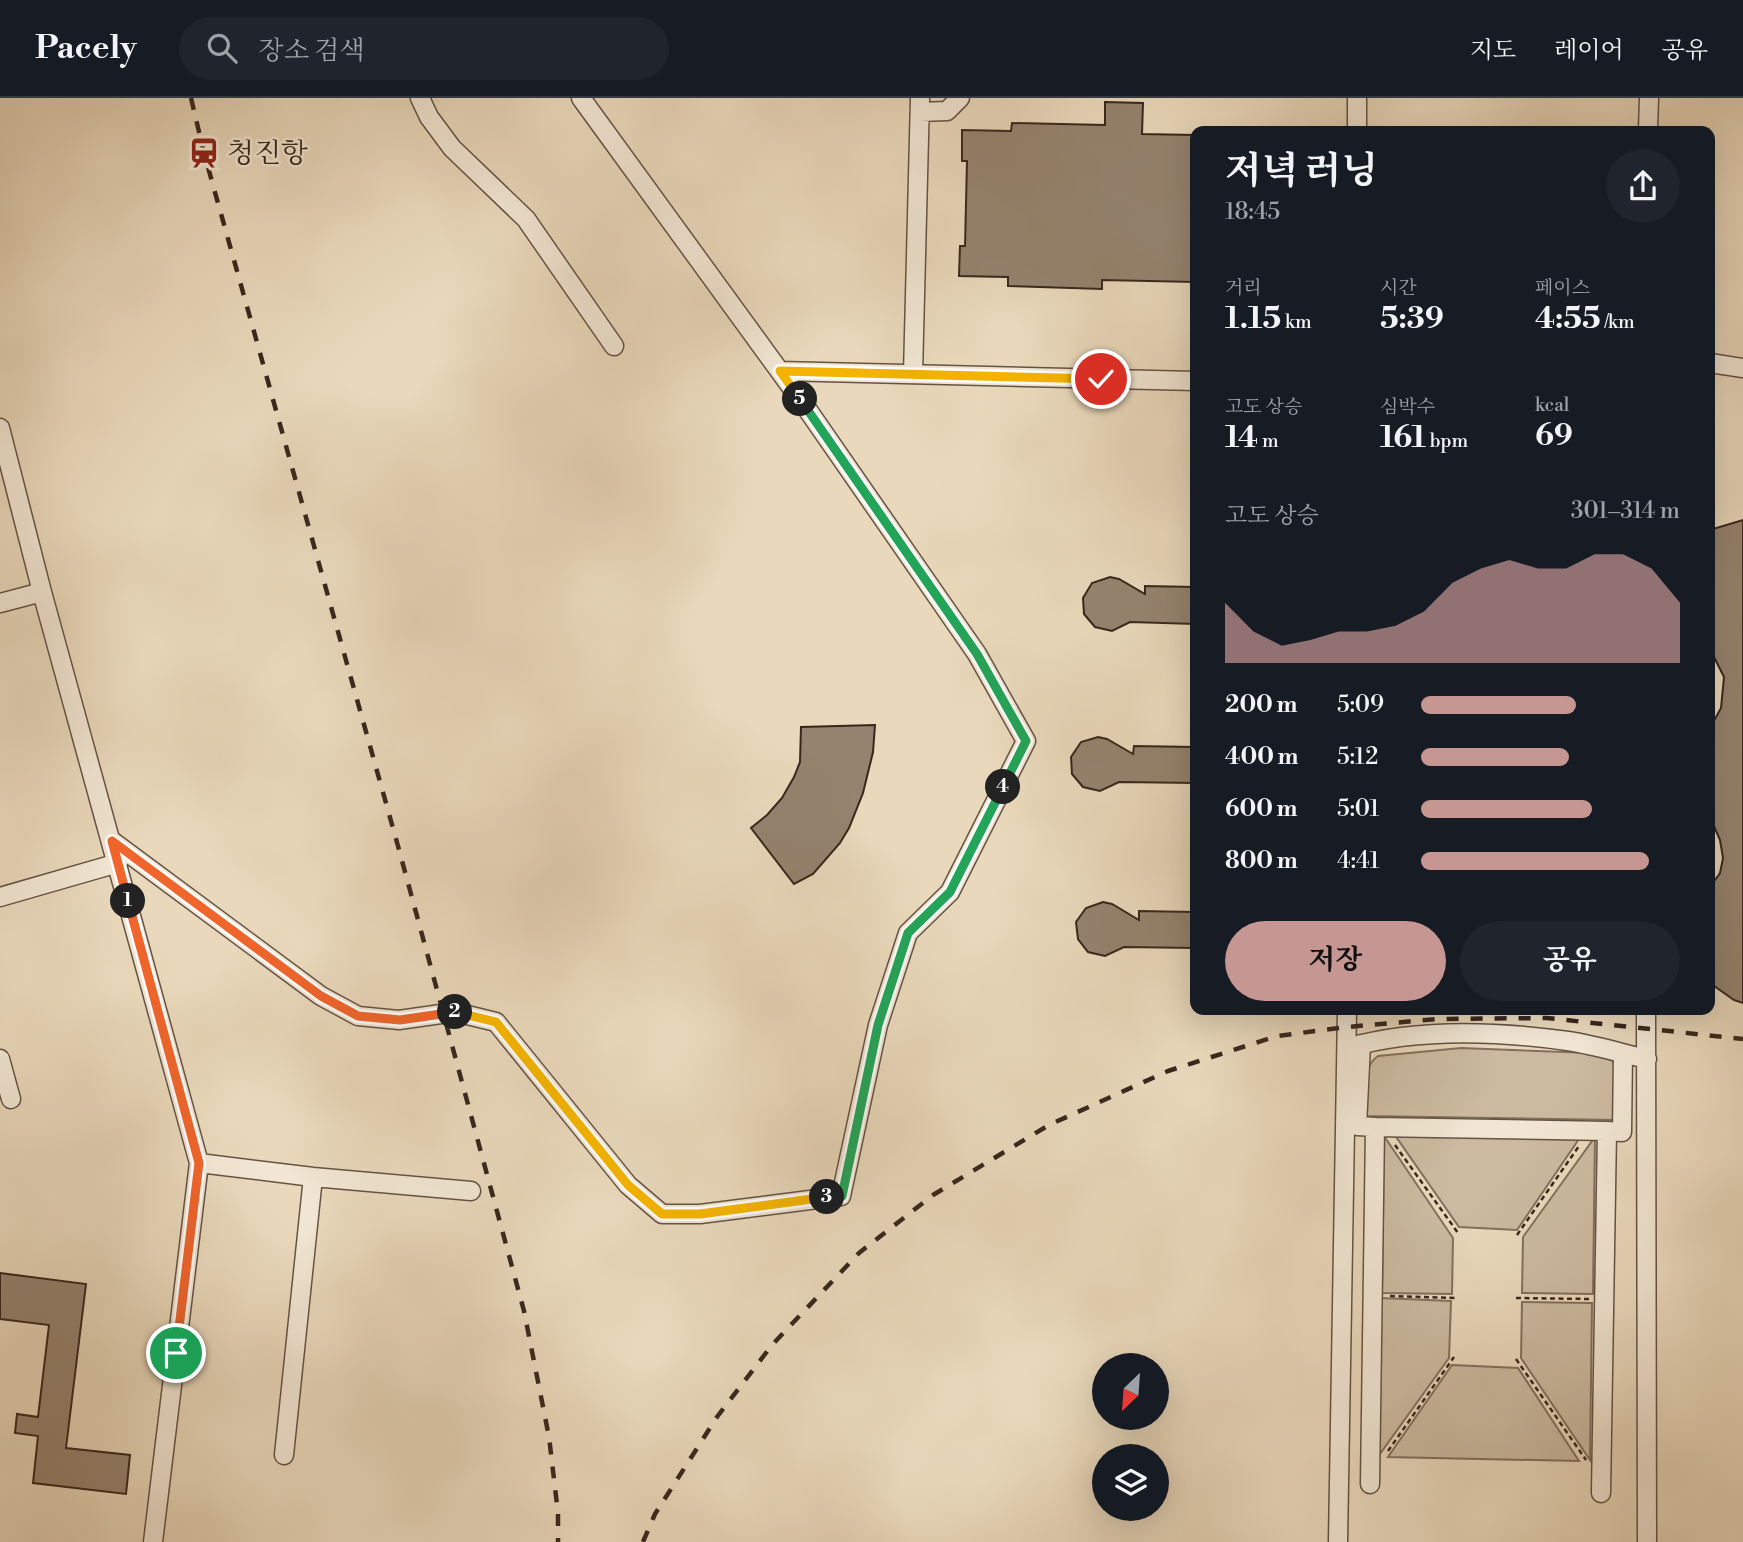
<!DOCTYPE html>
<html lang="ko">
<head>
<meta charset="utf-8">
<style>
	:root { --surface:#171b24; --page:#20242c; --text:#f1f3f6; --muted:#9ea1a6; --line:#363941; --accent:#c59692 }
	body { margin:0; font-family:"Libre Bodoni","Noto Serif KR",serif; background:var(--page); color:var(--text); height:100vh; display:flex; flex-direction:column; font-size:26px; white-space:nowrap }
	* { box-sizing:border-box; margin:0 }
	p { font-size:23px; color:var(--muted) }
	.icon { flex:none; width:38px; height:38px; fill:none; stroke:currentColor; stroke-width:2; stroke-linecap:round; stroke-linejoin:round }
	.map { position:relative; flex:1; overflow:hidden }
	.drawer { position:absolute; left:1190px; top:28px; width:525px; height:889px; display:flex; flex-direction:column; background:var(--surface); border-radius:14px; box-shadow:0 7px 28px #0002 }
	.drawer>* { flex:none }
	.needle { width:46px; rotate:205deg }
	.fabs { position:absolute; left:1092px; top:1255px; display:grid; gap:14px }
	.fabs a { display:grid; place-items:center; width:77px; height:77px; border-radius:50%; background:var(--surface); box-shadow:0 7px 28px #0002; font-size:35px }
	.pin { position:absolute; display:grid; place-items:center; width:60px; height:60px; color:#fff; margin:-30px; border:4px solid #fff; border-radius:50%; box-shadow:0 2px 7px #0007 }
	.km { position:absolute; width:35px; height:35px; margin:-18px; border-radius:50%; background:#222; color:#fff; font-size:19px; line-height:35px; text-align:center }
	.round { display:grid; place-items:center; flex:none; width:74px; height:74px; border-radius:37px; background:var(--page) }
	.summary { display:flex; align-items:center; justify-content:space-between; height:119px; padding:0 35px }
	h1 { font-size:38px; font-weight:700; line-height:52px }
	.metrics { display:grid; grid-template-columns:repeat(3,1fr); gap:10px; height:119px; padding:7px 35px }
	.metrics div { display:grid; align-content:center }
	.metrics b { font-size:30px; font-weight:700 }
	.metrics small { font-size:19px; font-weight:400 }
	.metrics p { font-size:19px }
	.chart { height:196px; padding:14px 35px }
	.chart p { display:flex; justify-content:space-between }
	.chart svg { width:100%; height:126px; margin-top:7px; fill:var(--accent); opacity:.7 }
	.button { display:flex; gap:14px; margin-top:auto; padding:14px 35px }
	.button a { flex:1; height:80px; border-radius:42px; background:var(--accent); color:#111; font-size:28px; font-weight:700; line-height:80px; text-align:center }
	.button a+a { background:var(--page); color:var(--text) }
	ul { padding:0 35px; list-style:none; font-size:23px }
	li { display:grid; grid-template-columns:112px 84px 1fr; align-items:center; height:52px }
	li i { height:18px; border-radius:9px; background:var(--accent) }
	header { display:flex; align-items:center; gap:42px; box-sizing:border-box; height:98px; padding:0 35px; background:var(--surface); border-bottom:2px solid var(--line) }
	header strong { font-size:33px }
	nav { display:flex; gap:38px; margin-inline-start:auto; font-size:24px }
	.search { width:490px; height:63px; background:var(--page); display:flex; align-items:center; gap:18px; box-sizing:border-box; padding:0 24px; border-radius:38px; color:var(--muted); font-size:26px }
	.map>svg:first-child { display:block }
	.green { fill:#cbbaa0; stroke:#82705e; stroke-width:2 }
	.building { fill:#95836f; stroke:#39271d; stroke-width:2 }
	.lines { fill:none; stroke-linecap:round; stroke-linejoin:round }
	.minor-casing { stroke:#655344; stroke-width:21 }
	.path { stroke:#39271d; stroke-width:2.5; stroke-dasharray:5 3.5; stroke-linecap:butt }
	.minor { stroke:#f1e6d3; stroke-width:18 }
	.rail { stroke:#39271d; stroke-width:4.5; stroke-dasharray:12 12; stroke-linecap:butt }
	.split-1-casing { stroke:#fff; stroke-width:14 }
	.split-2-casing { stroke:#fff; stroke-width:14 }
	.split-3-casing { stroke:#fff; stroke-width:14 }
	.split-4-casing { stroke:#fff; stroke-width:14 }
	.split-5-casing { stroke:#fff; stroke-width:14 }
	.split-6-casing { stroke:#fff; stroke-width:14 }
	.split-1 { stroke:#f0652b; stroke-width:9 }
	.split-2 { stroke:#f0652b; stroke-width:9 }
	.split-3 { stroke:#f5b400; stroke-width:9 }
	.split-4 { stroke:#22a559; stroke-width:9 }
	.split-5 { stroke:#22a559; stroke-width:9 }
	.split-6 { stroke:#f5b400; stroke-width:9 }
	.labels { text-anchor:middle; dominant-baseline:central; stroke-width:5; stroke-linejoin:round; paint-order:stroke }
	.poi-label { font-size:28px; fill:#39271d; stroke:#f1e6d3; text-anchor:start }
</style>
</head>
<body>
<header>
<strong>Pacely</strong>
<div class="search"><svg class="icon" aria-label="search" viewBox="0 0 24 24"><circle cx="10" cy="10" r="6"/><path d="M15 15l6 6"/></svg>장소 검색</div>
<nav><a>지도</a><a>레이어</a><a>공유</a></nav>
</header>
<div class="map">
<svg width="1743" height="1444" viewBox="0 0 1743 1444">
	<rect width="100%" height="100%" fill="#e9d8bb"/>
	<filter id="stains"><feTurbulence type="fractalNoise" baseFrequency=".00286" numOctaves="4"/><feColorMatrix values="0 0 0 0 .2 0 0 0 0 .09 0 0 0 0 .02 0 0 0 .5 -.17"/></filter>
	<radialGradient id="worn" r=".72"><stop offset=".6" stop-color="#630" stop-opacity="0"/><stop offset="1" stop-color="#630" stop-opacity=".3"/></radialGradient>
	<!-- green -->
	<path class="green" d="M1461,950L1591,955L1603,958L1613,963L1615,967L1616,1022L1366,1018C1366,999 1360,970 1378,958Z
		M1392,1033L1579,1041L1517,1132L1459,1129Z
		M1384,1038L1453,1140L1452,1196L1382,1195Z
		M1595,1039L1593,1196L1522,1195L1523,1139Z
		M1381,1200L1451,1203L1449,1260L1377,1360Z
		M1522,1204L1592,1205L1590,1362L1521,1260Z
		M1452,1267L1518,1270L1579,1363L1388,1359Z"/>
	<!-- building -->
	<path class="building" d="M1105,4L1143,5L1142,36L1195,37V184L1102,182V191L1008,188V179L959,178L960,148H965L967,63H962V32L1011,33L1012,25L1105,27Z
		M1743,422V905L1734,902L1710,885V789L1720,775L1723,760L1720,742L1710,719V630L1721,610L1724,579L1710,551V472L1714,458L1713,431Z
		M1110,479L1119,481L1145,496V488L1195,489V526L1130,524L1112,533L1095,529L1084,516L1083,500L1092,485Z
		M875,627L873,654L863,695L849,730L840,745L813,776L794,786L751,730L767,717L782,700L794,679L800,664L801,629Z
		M1098,639L1107,641L1133,656L1134,648L1195,649V685L1119,684L1100,693L1083,689L1072,676L1071,659L1081,644Z
		M1103,804L1112,806L1139,822V813L1195,814V850L1124,849L1105,858L1088,854L1078,841L1076,824L1086,810Z
		M0,1175L86,1186L66,1350L130,1357L126,1396L33,1385L38,1338L15,1335L17,1316L38,1319L49,1227L0,1221Z"/>
	<g class="lines">
		<!-- minor casing -->
		<g class="minor-casing">
			<path id="minor" d="M420,0L429,19L452,50L526,121L614,248
				M920,14L947,13L960,0
				M1357,33V0
				M1648,33L1649,0
				M1710,265L1743,270
				M780,273L1195,283
				M913,276L920,0
				M0,330L42,494L199,1065L153,1444
				M0,505L42,494
				M112,743L321,898L358,918L399,922L455,914L496,924L628,1087L662,1116H700L841,1098L878,927L908,835L950,794L1026,643L977,556L805,308L581,0
				M0,799L118,765
				M1646,912L1647,1444
				M1361,946L1357,1028L1375,1029
				M1347,950C1416,930 1496,933 1568,943C1594,947 1621,955 1647,961
				M0,961L11,1001
				M1607,1033L1622,1034L1623,956
				M199,1065L313,1079L471,1093
				M284,1357L313,1079
				M1370,1386L1375,1029L1607,1033L1601,1395
				M1338,1444L1347,912"/>
		</g>
		<!-- path -->
		<path class="path" d="M1395,1047L1458,1135
			M1517,1137L1579,1048
			M1390,1198L1456,1200
			M1516,1200L1590,1201
			M1516,1261L1586,1362
			M1388,1353L1454,1259"/>
		<!-- minor -->
		<use href="#minor" class="minor"/>
		<!-- rail -->
		<path class="rail" d="M191,0L204,55L398,748L524,1213L549,1339L558,1415V1444
			M643,1444L655,1416L717,1319L772,1247L859,1155L933,1097L1049,1027L1168,973L1277,938L1347,929L1437,921L1547,920L1743,941"/>
	</g>
	<g class="lines">
		<!-- split-1 casing -->
		<g class="split-1-casing">
			<path id="split-1" d="M128,803L199,1065L176,1255"/>
		</g>
		<!-- split-2 casing -->
		<g class="split-2-casing">
			<path id="split-2" d="M128,803L112,743L321,898L358,918L400,922L455,914"/>
		</g>
		<!-- split-3 casing -->
		<g class="split-3-casing">
			<path id="split-3" d="M455,914L496,924L628,1087L662,1116H700L827,1099"/>
		</g>
		<!-- split-4 casing -->
		<g class="split-4-casing">
			<path id="split-4" d="M827,1099L842,1098L878,927L908,835L950,794L1003,689"/>
		</g>
		<!-- split-5 casing -->
		<g class="split-5-casing">
			<path id="split-5" d="M800,301L977,556L1026,643L1003,689"/>
		</g>
		<!-- split-6 casing -->
		<g class="split-6-casing">
			<path id="split-6" d="M800,301L780,273L1101,281"/>
		</g>
		<!-- split-1 -->
		<use href="#split-1" class="split-1"/>
		<!-- split-2 -->
		<use href="#split-2" class="split-2"/>
		<!-- split-3 -->
		<use href="#split-3" class="split-3"/>
		<!-- split-4 -->
		<use href="#split-4" class="split-4"/>
		<!-- split-5 -->
		<use href="#split-5" class="split-5"/>
		<!-- split-6 -->
		<use href="#split-6" class="split-6"/>
	</g>
	<!-- icons -->
	<defs>
		<g id="station-bare" transform="scale(2.415)"><path d="M-3-6H3Q5-6 5-4V2Q5 4 3 4L4.5 6H3L1.5 4h-3L-3 6H-4.5L-3 4Q-5 4-5 2V-4Q-5-6-3-6ZM-3.5-4v3h7v-3ZM-3.5 1v1.5H-2V1ZM2 1v1.5H3.5V1Z" fill="#8f2418" stroke="#f1e6d3" stroke-width="2.5" paint-order="stroke"/></g>
	</defs>
	<g fill-rule="evenodd">
		<use href="#station-bare" x="204" y="55"/>
	</g>
	<g class="labels">
		<!-- poi labels -->
		<g class="poi-label">
			<text x="227" y="55">청진항</text>
		</g>
	</g>
	<rect width="100%" height="100%" filter="url(#stains)"/>
	<rect width="100%" height="100%" fill="url(#worn)"/>
</svg>
<div class="fabs">
<a><svg class="needle" viewBox="-14 -14 28 28"><path d="M0-13l5 13h-10z" fill="#e53935"/><path d="M0 13l5-13h-10z" fill="#9ea1a6"/></svg></a>
<a><svg class="icon" aria-label="layers" viewBox="0 0 24 24"><path d="M12 4l9 5-9 5-9-5zM3 14l9 5 9-5"/></svg></a>
</div>
<div class="pin" style="left:176px;top:1255px;background:#1e9e55"><svg class="icon" aria-label="arrive" viewBox="0 0 24 24"><path d="M6 21V4h12l-3 4 3 4H6"/></svg></div>
<div class="pin" style="left:1101px;top:281px;background:#d93025"><svg class="icon" aria-label="check" viewBox="0 0 24 24"><path d="M5 12l5 5 9-10"/></svg></div>
<b class="km" style="left:128px;top:803px">1</b>
<b class="km" style="left:455px;top:914px">2</b>
<b class="km" style="left:827px;top:1099px">3</b>
<b class="km" style="left:1003px;top:689px">4</b>
<b class="km" style="left:800px;top:301px">5</b>
<section class="drawer">
<div class="summary"><div><h1>저녁 러닝</h1><p>18:45</p></div><a class="round"><svg class="icon" aria-label="share" viewBox="0 0 24 24"><path d="M12 15V3M7 8l5-5 5 5M5 13v7h14v-7"/></svg></a></div>
<div class="metrics">
<div><p>거리</p><b>1.15<small> km</small></b></div>
<div><p>시간</p><b>5:39</b></div>
<div><p>페이스</p><b>4:55<small> /km</small></b></div>
</div>
<div class="metrics">
<div><p>고도 상승</p><b>14<small> m</small></b></div>
<div><p>심박수</p><b>161<small> bpm</small></b></div>
<div><p>kcal</p><b>69</b></div>
</div>
<div class="chart"><p><span>고도 상승</span>301–314 m</p>
<svg viewBox="0 0 160 44" preserveAspectRatio="none"><path d="M0 44V23L10 33L20 38L30 36L40 33L50 33L60 31L70 26L80 16L90 11L100 8L110 11L120 11L130 6L140 6L150 11L160 23V44z"/></svg>
</div>
<ul>
<li><b>200 m</b>5:09<i style="width:60%"></i></li>
<li><b>400 m</b>5:12<i style="width:57%"></i></li>
<li><b>600 m</b>5:01<i style="width:66%"></i></li>
<li><b>800 m</b>4:41<i style="width:88%"></i></li>
</ul>
<div class="button"><a>저장</a><a>공유</a></div>
</section>
</div>
</body>
</html>
